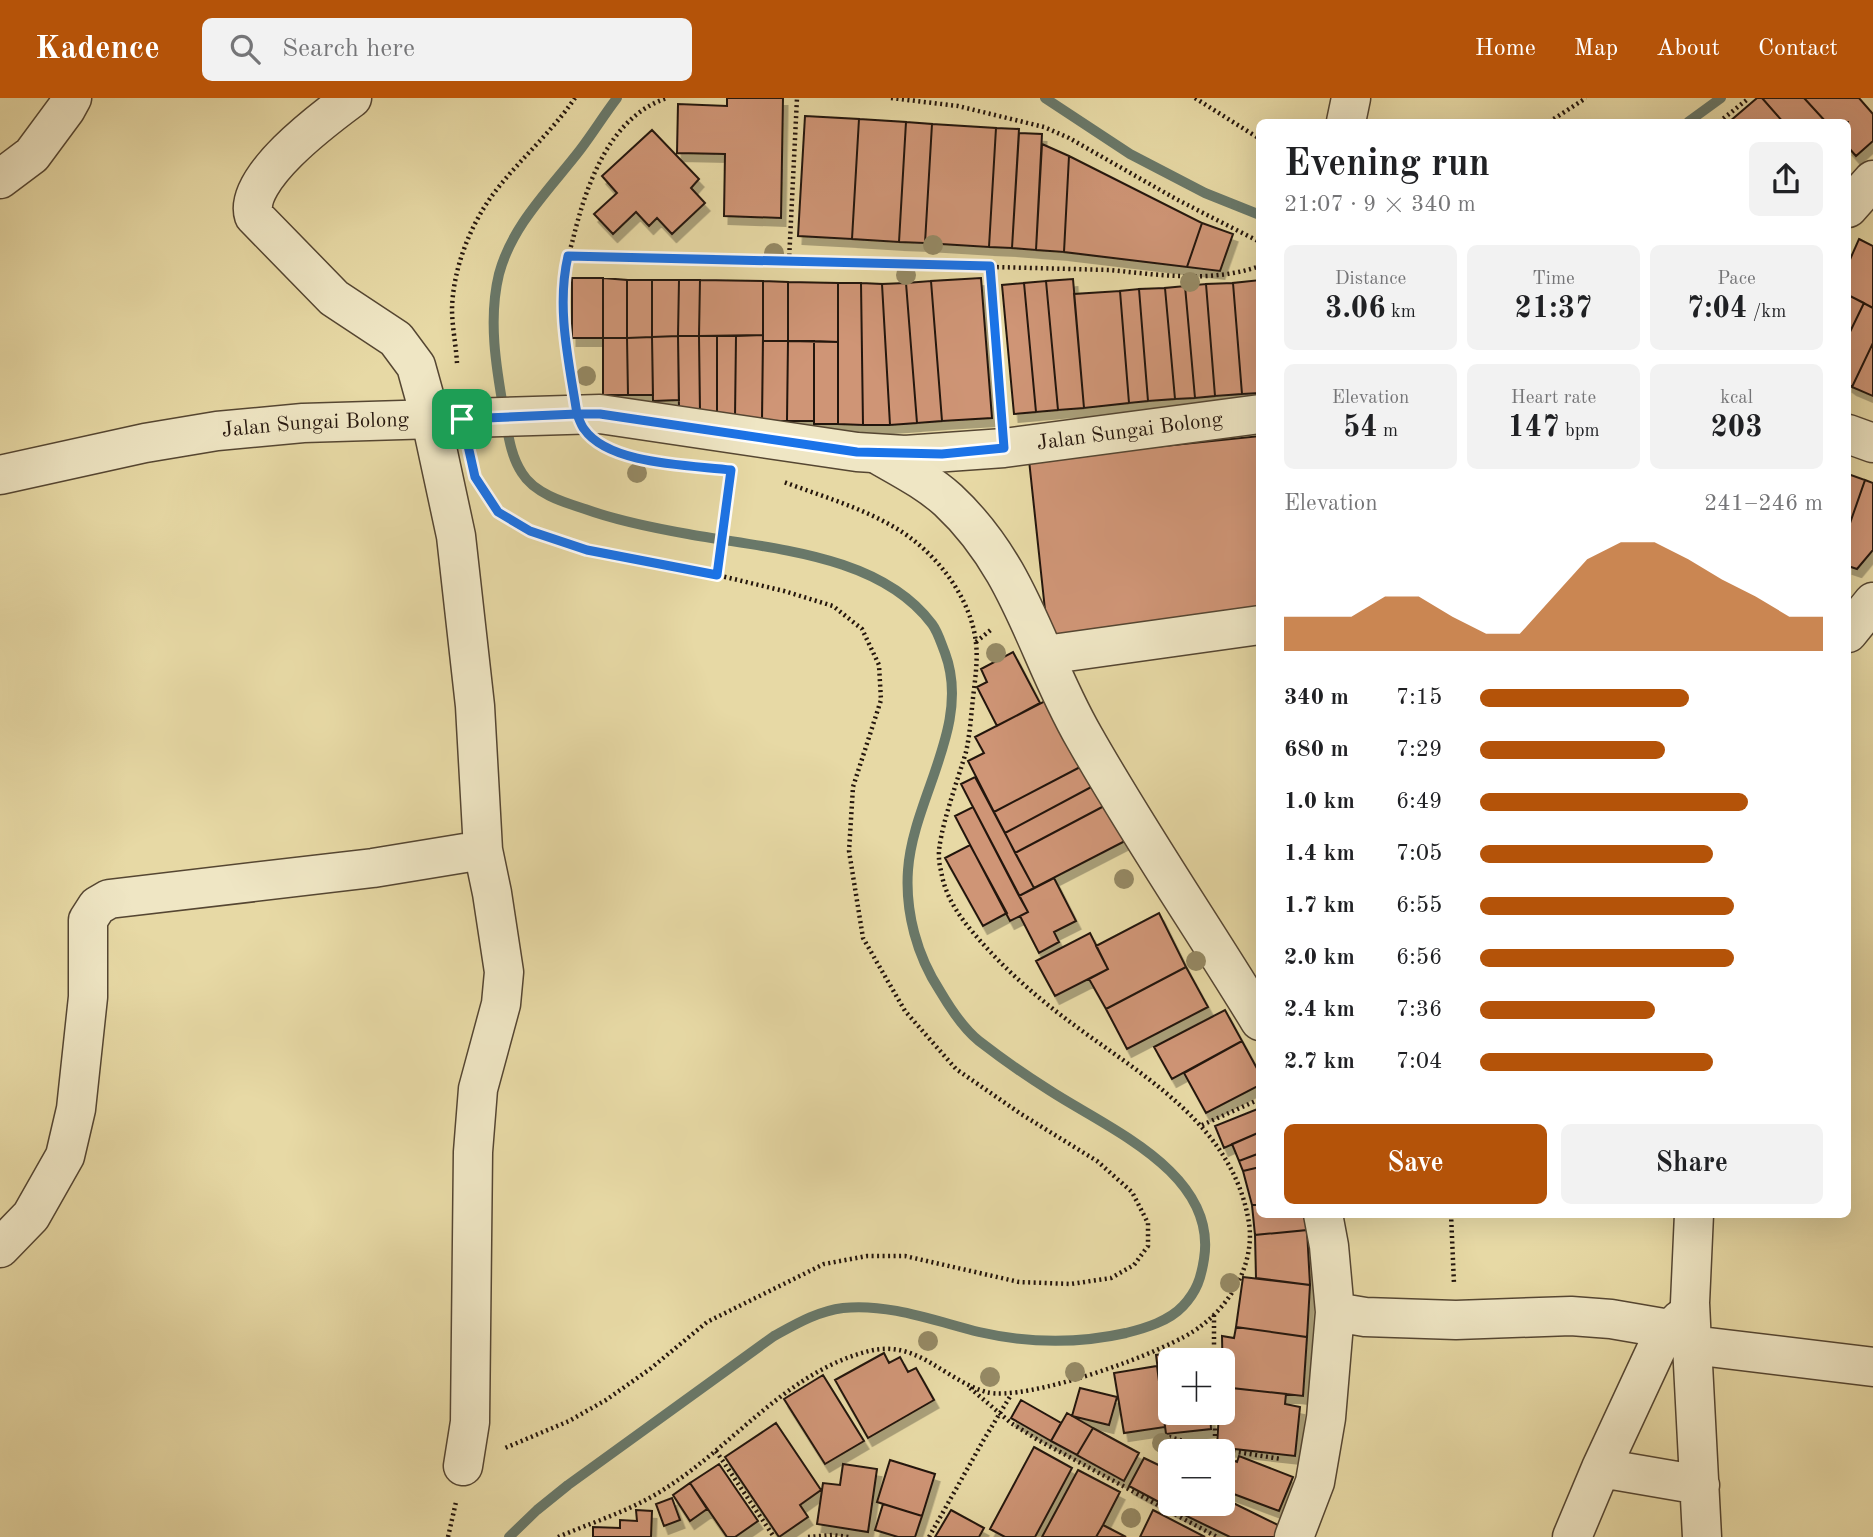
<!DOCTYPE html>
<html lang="en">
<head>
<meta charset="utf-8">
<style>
	:root { --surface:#fff; --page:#f2f2f2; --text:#202124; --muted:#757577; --accent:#b45309 }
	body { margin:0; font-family:"Old Standard TT",serif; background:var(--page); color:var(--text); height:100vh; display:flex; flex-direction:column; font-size:26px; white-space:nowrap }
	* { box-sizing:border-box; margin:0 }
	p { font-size:23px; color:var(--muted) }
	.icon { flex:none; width:38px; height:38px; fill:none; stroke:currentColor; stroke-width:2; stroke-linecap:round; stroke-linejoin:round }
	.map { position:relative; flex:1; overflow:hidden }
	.details { position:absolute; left:1256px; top:21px; width:595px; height:1099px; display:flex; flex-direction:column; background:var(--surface); border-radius:10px; box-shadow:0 7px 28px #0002 }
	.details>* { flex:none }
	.controls { position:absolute; left:1158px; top:1250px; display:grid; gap:14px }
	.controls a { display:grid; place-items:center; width:77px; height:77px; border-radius:10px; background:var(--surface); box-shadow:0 7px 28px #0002; font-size:35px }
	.pin { position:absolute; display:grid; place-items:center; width:60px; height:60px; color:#fff; margin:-30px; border-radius:14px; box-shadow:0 4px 10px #0006 }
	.round { display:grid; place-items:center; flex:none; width:74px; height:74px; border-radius:10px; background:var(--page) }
	.head { display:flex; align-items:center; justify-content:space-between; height:119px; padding:0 28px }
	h1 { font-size:38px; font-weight:700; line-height:52px }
	.stats { display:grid; grid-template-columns:repeat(3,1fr); gap:10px; height:119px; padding:7px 28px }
	.stats div { display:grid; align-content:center; border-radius:10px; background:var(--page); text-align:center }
	.stats b { font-size:30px; font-weight:700 }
	.stats small { font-size:19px; font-weight:400 }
	.stats p { font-size:19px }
	.chart { height:196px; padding:14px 28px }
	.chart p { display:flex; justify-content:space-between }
	.chart svg { width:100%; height:126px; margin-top:7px; fill:var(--accent); opacity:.7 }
	.cta { display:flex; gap:14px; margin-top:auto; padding:14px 28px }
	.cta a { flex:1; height:80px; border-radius:10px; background:var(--accent); color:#fff; font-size:28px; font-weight:700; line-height:80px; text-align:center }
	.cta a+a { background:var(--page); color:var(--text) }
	ul { padding:0 28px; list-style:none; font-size:23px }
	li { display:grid; grid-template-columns:112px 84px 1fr; align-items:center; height:52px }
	li i { height:18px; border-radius:9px; background:var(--accent) }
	header { display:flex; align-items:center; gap:42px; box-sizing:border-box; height:98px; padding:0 35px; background:var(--accent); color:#fff }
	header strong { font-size:33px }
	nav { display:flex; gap:38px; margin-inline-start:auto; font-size:24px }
	.search { width:490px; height:63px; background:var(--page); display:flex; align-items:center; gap:18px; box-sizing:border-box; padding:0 24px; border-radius:10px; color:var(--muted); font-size:26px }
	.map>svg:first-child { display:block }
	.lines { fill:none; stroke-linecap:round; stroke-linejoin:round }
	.stream { stroke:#697869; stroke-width:10 }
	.building { fill:#cf9576; stroke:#24150c; stroke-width:2; filter:url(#shadow) }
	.minor-casing { stroke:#554632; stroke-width:41 }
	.tertiary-casing { stroke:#554632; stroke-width:41 }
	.path { stroke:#24150c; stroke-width:4.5; stroke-dasharray:2 3.5; stroke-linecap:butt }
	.minor { stroke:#efe6c4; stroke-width:38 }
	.tertiary { stroke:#efe6c4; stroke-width:38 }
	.tree { fill:#958964 }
	.route-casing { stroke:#fff; stroke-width:14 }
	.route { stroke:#1a73e8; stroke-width:9 }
	.labels { text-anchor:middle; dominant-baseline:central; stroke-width:6; stroke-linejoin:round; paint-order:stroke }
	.street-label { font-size:21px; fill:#24150c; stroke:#efe6c4 }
</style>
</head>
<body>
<header>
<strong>Kadence</strong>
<div class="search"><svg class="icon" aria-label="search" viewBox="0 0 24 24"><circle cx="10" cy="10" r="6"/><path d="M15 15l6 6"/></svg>Search here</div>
<nav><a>Home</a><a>Map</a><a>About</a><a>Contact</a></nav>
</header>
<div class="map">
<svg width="1873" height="1439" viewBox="0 0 1873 1439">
	<defs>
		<filter id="shadow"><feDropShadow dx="4.5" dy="8" stdDeviation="0" flood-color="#0004"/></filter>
	</defs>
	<rect width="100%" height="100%" fill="#e7d9a5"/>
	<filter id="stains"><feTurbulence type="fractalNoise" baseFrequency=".00286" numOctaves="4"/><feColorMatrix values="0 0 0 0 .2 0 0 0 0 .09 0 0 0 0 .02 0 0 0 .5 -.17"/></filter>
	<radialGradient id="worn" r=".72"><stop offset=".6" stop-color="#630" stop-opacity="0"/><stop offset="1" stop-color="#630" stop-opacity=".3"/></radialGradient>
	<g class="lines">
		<!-- stream -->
		<path class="stream" d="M1045,0L1130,56L1205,95L1260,117
			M1688,24L1721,0
			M509,1439L537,1412L568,1387L774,1238C796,1226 818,1213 843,1210C888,1205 935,1223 979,1234C1027,1245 1077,1246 1126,1235C1146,1230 1169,1223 1183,1208C1197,1193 1201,1180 1204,1161C1218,1075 1107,1030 1049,992C1025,977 1001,960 979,943C964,931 950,910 940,893C917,858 905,814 908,772C913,700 972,627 945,555C941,545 938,534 932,526C879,455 768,451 688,436C654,430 618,423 585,411C563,404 534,395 522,375C510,357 508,334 504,314C496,269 488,221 499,176C512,127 550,91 580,52C593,35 604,17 617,0"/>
	</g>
	<!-- building -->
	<path class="building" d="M727,0H783L781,120L724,118L725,56L677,55L678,6L727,8Z
		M1757,0H1762L1783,24H1729Z
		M1762,0H1804L1826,24H1783Z
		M1804,0H1859L1873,16V43L1856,58L1848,49V24H1826Z
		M805,18L859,21L852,141L798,138Z
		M859,21L906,24L899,144L852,141Z
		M906,24L932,26L925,145L899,144Z
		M932,26L996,30L989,149L925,145Z
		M996,30L1019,31L1012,150L989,149Z
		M652,32L699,81L691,90L705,105L672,136L657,120L649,128L636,114L613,136L594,116L617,95L602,78Z
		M1019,35L1042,36L1036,152L1012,150Z
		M1042,46L1069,58L1064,154L1036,152Z
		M1069,58L1202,125L1187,169L1064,154Z
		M1202,125L1233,136L1220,173L1187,169Z
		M1859,141L1873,148V210L1848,197V166Z
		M572,180H603V240H572Z
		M603,180L627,182V240H603Z
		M981,180L992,320L942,323L931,183Z
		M1073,181L1084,310L1058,312L1046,183Z
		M627,182H652V239L627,240Z
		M652,182H679L678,238L652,239Z
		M679,182H700L699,238H678Z
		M700,182L763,183V237L699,238Z
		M1260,182V295L1242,296L1233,185Z
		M763,183L788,184V243H763Z
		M931,183L942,323L917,325L906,185Z
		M1046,183L1058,312L1036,314L1024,185Z
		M788,184L838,185V244L788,243Z
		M838,185H861L863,327L838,326Z
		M861,185L882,186L890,327H863Z
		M906,185L917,325L890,327L882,186Z
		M1024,185L1036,314L1014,316L1002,187Z
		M1233,185L1242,296L1215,298L1206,186Z
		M1206,186L1215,298L1195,300L1185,188Z
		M1185,188L1195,300L1175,301L1165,190Z
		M1165,190L1175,301L1148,303L1139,191Z
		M1139,191L1148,303L1129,305L1120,193Z
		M1120,193L1129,305L1084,310L1074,196Z
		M1848,197L1864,205L1848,238Z
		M1864,205L1873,210V245L1852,289L1848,286V238Z
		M763,237L762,320H735L736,238Z
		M678,238L679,302L653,303L652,239Z
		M678,238H699L700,311H679Z
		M699,238H717V317L700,316Z
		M717,238H736L735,320L717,317Z
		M652,239L653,297H628L627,240Z
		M603,240H627L628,297H603Z
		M763,243H788L787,323H762Z
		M788,243H814V323H787Z
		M814,243L838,244V326H814Z
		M1873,245V298L1852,289Z
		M1260,338V518L1048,540L1029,362Z
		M1848,376L1865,382L1848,431Z
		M1865,382L1873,385V452L1857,471L1848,468V431Z
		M1013,554L1040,605L997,628L977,589L987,584L981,571Z
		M1049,601L1084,667L994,714L968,663L984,655L975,639Z
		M1084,667L1095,687L1005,735L994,714Z
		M975,679L1034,790L1019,798L961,686Z
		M1095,687L1106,707L1015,755L1005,735Z
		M1106,707L1125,743L1034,790L1015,755Z
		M973,709L1028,814L1010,823L955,718Z
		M970,747L1007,815L983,828L945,760Z
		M1054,780L1076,823L1054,834L1059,844L1039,855L1020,818L1028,814L1019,798Z
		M1159,815L1186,869L1106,911L1089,881L1108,871L1096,848Z
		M1090,835L1108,871L1055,898L1036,863Z
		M1186,869L1208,909L1127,951L1106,911Z
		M1225,912L1242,943L1172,981L1154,949Z
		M1242,943L1260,976V987L1206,1015L1184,975Z
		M1260,1010V1034L1224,1050L1215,1028Z
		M1260,1034V1055L1239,1063L1232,1046Z
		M1260,1055V1069L1243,1073L1239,1063Z
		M1260,1069V1107H1252L1243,1073Z
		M1252,1107H1260V1116H1305L1307,1132L1255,1137Z
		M1307,1132L1310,1187L1256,1180L1255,1137Z
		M1243,1179L1310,1187L1307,1239L1236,1229Z
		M1236,1229L1307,1239L1303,1298L1223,1289L1222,1238L1234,1240Z
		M1203,1252L1204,1262H1171V1314H1210L1211,1331L1166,1336L1156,1257Z
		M884,1255L889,1265L900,1259L908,1274L916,1270L934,1302L868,1340L835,1282Z
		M1157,1268L1165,1329L1124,1335L1114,1275Z
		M823,1277L864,1343L825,1366L784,1301Z
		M1223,1289L1286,1296L1285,1306L1300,1309L1295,1358L1217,1349L1219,1314H1223Z
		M1080,1290L1117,1299L1109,1327L1072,1318Z
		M1021,1302L1061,1325L1051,1343L1011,1320Z
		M1067,1315L1093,1330L1077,1357L1051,1343Z
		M776,1325L821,1392L800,1407L808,1419L779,1439L725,1359Z
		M1093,1330L1139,1355L1124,1383L1077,1357Z
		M1034,1349L1072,1370L1035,1439H1005L990,1431Z
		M1223,1358L1237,1364L1239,1358L1293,1379L1279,1413L1223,1392Z
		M1144,1360L1171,1373V1405H1174L1172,1411L1129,1388Z
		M890,1362L935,1376L922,1418L877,1404Z
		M719,1366L758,1423L735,1439H727L690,1385Z
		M843,1366L877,1371L868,1434L817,1426L823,1385L840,1387Z
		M1078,1372L1120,1394L1103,1427L1096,1439H1042Z
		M690,1385L707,1411L690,1423L673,1397Z
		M672,1400L680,1422L664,1428L656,1406Z
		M1223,1400L1280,1428L1275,1439H1230L1172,1411L1174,1405H1223Z
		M883,1406L922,1418L915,1439H898L875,1432Z
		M636,1412L652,1413L651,1439H593V1429L620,1430V1422L637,1423Z
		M951,1412L984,1430L979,1439H935Z
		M1153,1412L1205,1439H1140Z
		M1103,1427L1126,1439H1096Z"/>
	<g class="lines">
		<!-- minor casing -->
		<g class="minor-casing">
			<path id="minor" d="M352,0C325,20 242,81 254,118L334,200L396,241L416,268L431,322L456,438L475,608L483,752L492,795L504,874L501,906L478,991L473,1054L470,1324L463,1368
				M1346,24L1351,0
				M0,81L32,57L66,11L72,0
				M1848,110L1873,82
				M877,356C901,370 927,383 948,402C1022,471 1036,556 1084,639C1139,736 1202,828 1260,923
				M1045,557L1260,527
				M0,1150L31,1118L65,1058L76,1011L88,899V822L97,808L109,801L373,770L483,752
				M1335,1214L1365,1219L1456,1222L1571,1218L1611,1221L1669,1231
				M1692,1247L1702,1439
				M1601,1370L1700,1387
				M1294,1439L1315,1384L1326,1320L1335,1214L1329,1148L1323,1116
				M1572,1439L1601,1370L1661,1241L1681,1221L1689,1219"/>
		</g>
		<!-- tertiary casing -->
		<g class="tertiary-casing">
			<g id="tertiary">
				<path d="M1848,336L1873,345"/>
				<path id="s1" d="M0,377L145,345L217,333L303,325L600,316L857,354L905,357L1004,350L1260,316"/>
				<path d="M1848,535L1873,504"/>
				<path d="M1694,1116L1690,1205L1692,1247L1873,1269"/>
			</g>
		</g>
		<!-- path -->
		<path class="path" d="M891,0L958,8L1044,29L1069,40L1176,101L1260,144
			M1195,0L1260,41
			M1549,24L1586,0
			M1719,24L1749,0
			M568,158L1110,172C1160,177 1212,185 1260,168
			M789,163L797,0
			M990,168L1001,314
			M457,265C456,247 452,228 452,211C453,171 470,127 494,95C519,62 551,35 575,0
			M571,280C566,246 562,212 564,178C565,166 570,153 573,141C586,88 609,19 667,0
			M489,401L498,414L530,433L587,452L717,477L784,493L833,508L862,531L879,567L881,602L853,689L849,753L863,840L905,913L956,971L1021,1016L1097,1063L1132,1094L1148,1125V1148L1134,1167L1111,1180L1071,1186L1019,1184L905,1158H867L824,1166L707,1224L650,1271L606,1302L569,1323L505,1350
			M717,477L730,372
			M976,544L992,531
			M1202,1027L1260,1001
			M1451,1116L1454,1186
			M1214,1217V1262
			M970,1290L1011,1325L1038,1342L1217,1439
			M1215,1314V1351
			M1169,1339L1206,1349L1281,1361
			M716,1353L774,1439
			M448,1439L456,1404
			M558,1439C593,1424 633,1412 666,1390C734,1347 788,1273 869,1253C917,1241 943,1281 986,1294C1024,1305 1169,1254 1201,1228C1232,1205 1255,1164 1249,1125C1233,1025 1140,977 1066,921C1037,899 1008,874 984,847C966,827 948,806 942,778C941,772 939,766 939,760C937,738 959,678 966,654C970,636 971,618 973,600C975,582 978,563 976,545C971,498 934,452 894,429C860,409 821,398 784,384
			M808,1439L832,1437L849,1439
			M929,1439L983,1343L1011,1297"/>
		<!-- minor -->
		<use href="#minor" class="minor"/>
		<!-- tertiary -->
		<use href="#tertiary" class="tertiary"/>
	</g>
	<!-- trees -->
	<g class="tree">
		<circle cx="933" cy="147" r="10"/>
		<circle cx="774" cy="155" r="10"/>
		<circle cx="906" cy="177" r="10"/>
		<circle cx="1190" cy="184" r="10"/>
		<circle cx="586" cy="278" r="10"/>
		<circle cx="637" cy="375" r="10"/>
		<circle cx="996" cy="555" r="10"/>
		<circle cx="1124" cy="781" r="10"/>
		<circle cx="1196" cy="863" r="10"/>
		<circle cx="1230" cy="1185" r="10"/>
		<circle cx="928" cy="1243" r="10"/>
		<circle cx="1075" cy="1274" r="10"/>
		<circle cx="990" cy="1279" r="10"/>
		<circle cx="1162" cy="1345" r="10"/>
		<circle cx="1131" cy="1420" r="10"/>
	</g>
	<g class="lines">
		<!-- route casing -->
		<g class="route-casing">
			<path id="route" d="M462,321L475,379L498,414L530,433L587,452L717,477L731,372C690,367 609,367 584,331C581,327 579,321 577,316H600L857,354L942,356L1004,350L990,168L568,158C556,210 569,264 577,316L462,321"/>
		</g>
		<!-- route -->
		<use href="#route" class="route"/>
	</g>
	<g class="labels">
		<!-- street labels -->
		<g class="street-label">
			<text stroke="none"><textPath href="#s1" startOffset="320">Jalan Sungai Bolong</textPath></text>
			<text stroke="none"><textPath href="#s1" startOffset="1139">Jalan Sungai Bolong</textPath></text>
		</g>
	</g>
	<rect width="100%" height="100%" filter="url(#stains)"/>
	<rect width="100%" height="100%" fill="url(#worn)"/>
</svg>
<div class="controls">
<a>+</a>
<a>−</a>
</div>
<div class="pin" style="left:462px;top:321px;background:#1e9e55"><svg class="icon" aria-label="arrive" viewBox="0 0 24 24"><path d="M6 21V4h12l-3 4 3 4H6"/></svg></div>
<section class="details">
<div class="head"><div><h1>Evening run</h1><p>21:07 · 9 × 340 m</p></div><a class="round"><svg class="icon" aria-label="share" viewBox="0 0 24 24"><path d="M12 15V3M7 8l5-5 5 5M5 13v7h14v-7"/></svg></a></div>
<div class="stats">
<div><p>Distance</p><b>3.06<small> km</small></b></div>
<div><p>Time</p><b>21:37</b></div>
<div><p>Pace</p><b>7:04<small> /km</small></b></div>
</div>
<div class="stats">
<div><p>Elevation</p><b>54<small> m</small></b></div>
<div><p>Heart rate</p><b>147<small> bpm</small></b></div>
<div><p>kcal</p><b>203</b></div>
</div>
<div class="chart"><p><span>Elevation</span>241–246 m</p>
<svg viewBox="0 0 160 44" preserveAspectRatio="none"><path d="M0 44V32L10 32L20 32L30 25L40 25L50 32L60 38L70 38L80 25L90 12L100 6L110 6L120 12L130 19L140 25L150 32L160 32V44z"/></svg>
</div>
<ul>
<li><b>340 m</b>7:15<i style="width:61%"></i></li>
<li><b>680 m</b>7:29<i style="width:54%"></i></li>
<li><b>1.0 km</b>6:49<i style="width:78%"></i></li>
<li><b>1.4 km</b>7:05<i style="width:68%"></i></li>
<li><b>1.7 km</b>6:55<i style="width:74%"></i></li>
<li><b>2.0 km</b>6:56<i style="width:74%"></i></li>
<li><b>2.4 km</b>7:36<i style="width:51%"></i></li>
<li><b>2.7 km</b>7:04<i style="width:68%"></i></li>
</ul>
<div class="cta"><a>Save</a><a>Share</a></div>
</section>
</div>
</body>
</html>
